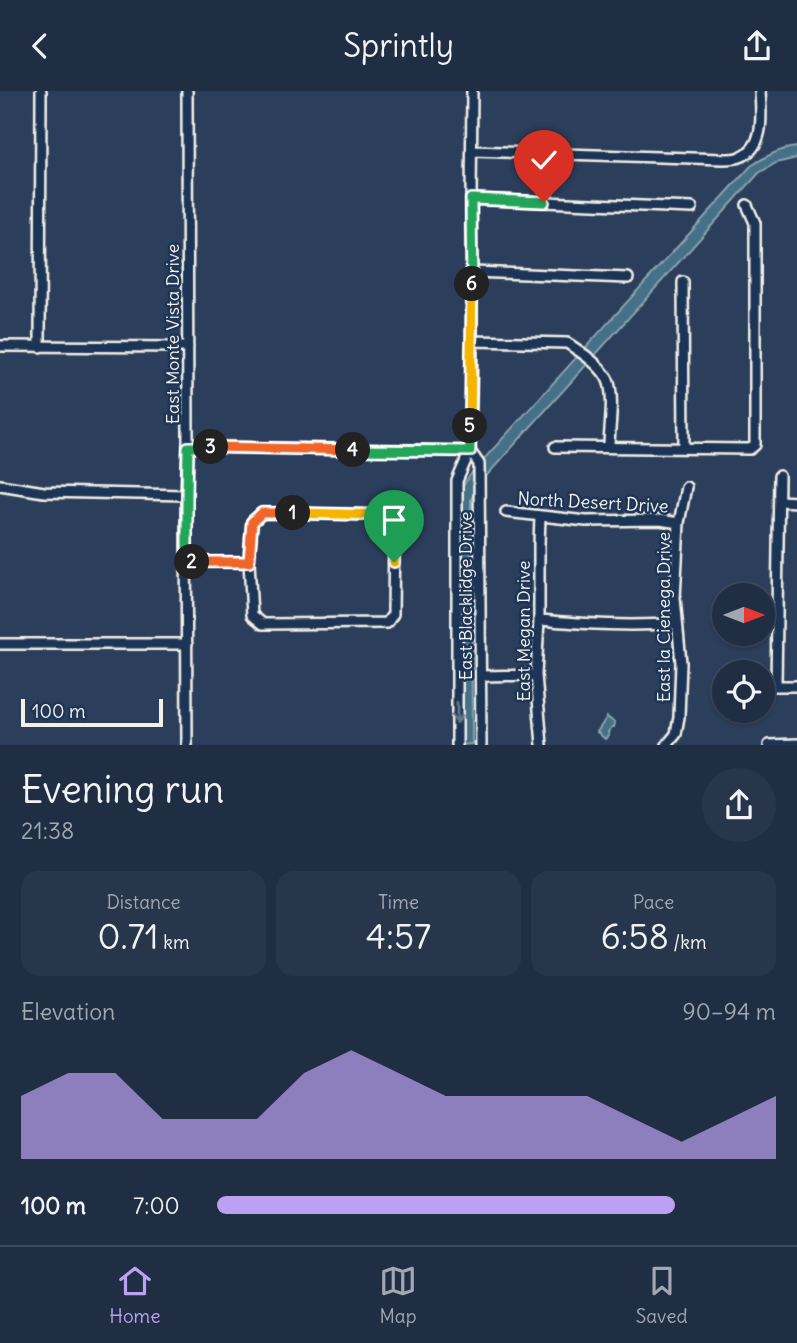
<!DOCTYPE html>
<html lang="en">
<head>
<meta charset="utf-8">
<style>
	:root { --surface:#202e44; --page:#28364b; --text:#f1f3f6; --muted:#a2a8b2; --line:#3d4a5d; --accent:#bca0f2 }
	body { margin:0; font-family:Delius,sans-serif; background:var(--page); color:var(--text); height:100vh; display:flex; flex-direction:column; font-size:26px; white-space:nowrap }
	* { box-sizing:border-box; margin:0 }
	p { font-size:23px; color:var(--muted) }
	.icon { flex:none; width:38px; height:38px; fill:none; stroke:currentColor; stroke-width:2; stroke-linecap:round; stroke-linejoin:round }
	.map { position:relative; height:654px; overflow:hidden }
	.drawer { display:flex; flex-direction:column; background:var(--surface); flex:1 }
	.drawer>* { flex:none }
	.needle { width:46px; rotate:90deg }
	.fabs { position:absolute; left:712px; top:492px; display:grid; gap:14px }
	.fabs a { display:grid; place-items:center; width:63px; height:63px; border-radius:50%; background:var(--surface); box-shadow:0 2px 5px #0004,0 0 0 2px var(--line); font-size:35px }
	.scale { position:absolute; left:21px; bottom:18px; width:142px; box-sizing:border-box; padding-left:7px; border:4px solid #f4f1e8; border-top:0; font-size:19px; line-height:24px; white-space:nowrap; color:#f4f1e8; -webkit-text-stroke:5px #1d3557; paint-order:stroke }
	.pin { position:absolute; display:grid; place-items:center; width:60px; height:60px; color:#fff; margin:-72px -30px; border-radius:50% 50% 50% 0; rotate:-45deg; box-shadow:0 0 7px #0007 }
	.pin .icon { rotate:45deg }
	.km { position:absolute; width:35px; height:35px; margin:-18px; border-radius:50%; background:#222; color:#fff; font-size:19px; line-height:35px; text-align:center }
	.round { display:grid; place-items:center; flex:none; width:74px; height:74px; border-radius:37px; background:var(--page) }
	.summary { display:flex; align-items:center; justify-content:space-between; height:119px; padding:0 21px }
	h1 { font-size:38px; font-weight:600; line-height:52px }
	.figures { display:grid; grid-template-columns:repeat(3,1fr); gap:10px; height:119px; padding:7px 21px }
	.figures div { display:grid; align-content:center; border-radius:18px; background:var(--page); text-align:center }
	.figures b { font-size:35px; font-weight:600 }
	.figures small { font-size:19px; font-weight:400 }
	.figures p { font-size:19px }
	.chart { height:196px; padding:14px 21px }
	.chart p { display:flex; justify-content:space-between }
	.chart svg { width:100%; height:126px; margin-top:7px; fill:var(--accent); opacity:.7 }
	ul { padding:0 21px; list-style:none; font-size:23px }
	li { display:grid; grid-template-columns:112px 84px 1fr; align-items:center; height:52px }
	li i { height:18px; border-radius:9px; background:var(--accent) }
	header { display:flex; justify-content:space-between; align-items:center; height:91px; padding:0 21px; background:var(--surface); font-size:32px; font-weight:600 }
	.tabs { display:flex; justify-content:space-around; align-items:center; height:98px; border-top:2px solid var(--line); background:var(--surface); font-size:19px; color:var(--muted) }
	.tabs a { display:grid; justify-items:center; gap:4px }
	.tabs .on { color:var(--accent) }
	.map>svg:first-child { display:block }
	.water { fill:#457088; stroke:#8ba4ae; stroke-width:2 }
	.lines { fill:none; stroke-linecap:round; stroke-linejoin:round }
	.street-casing { stroke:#f4f1e8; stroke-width:14 }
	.street { stroke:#1d3557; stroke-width:9 }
	.oneway { stroke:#68778a }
	.split-1-casing { stroke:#fff; stroke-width:14 }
	.split-2-casing { stroke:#fff; stroke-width:14 }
	.split-3-casing { stroke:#fff; stroke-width:14 }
	.split-4-casing { stroke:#fff; stroke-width:14 }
	.split-5-casing { stroke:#fff; stroke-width:14 }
	.split-6-casing { stroke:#fff; stroke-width:14 }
	.split-7-casing { stroke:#fff; stroke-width:14 }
	.split-1 { stroke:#f5b400; stroke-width:9 }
	.split-2 { stroke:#f0652b; stroke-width:9 }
	.split-3 { stroke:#22a559; stroke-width:9 }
	.split-4 { stroke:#f0652b; stroke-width:9 }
	.split-5 { stroke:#22a559; stroke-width:9 }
	.split-6 { stroke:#f5b400; stroke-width:9 }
	.split-7 { stroke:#22a559; stroke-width:9 }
	.labels { text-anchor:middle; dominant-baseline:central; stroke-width:5; stroke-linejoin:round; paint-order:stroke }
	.street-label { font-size:18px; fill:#f4f1e8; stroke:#1d3557 }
</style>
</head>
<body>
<header><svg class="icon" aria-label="back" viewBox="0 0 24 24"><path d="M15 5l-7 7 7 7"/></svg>Sprintly<svg class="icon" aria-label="share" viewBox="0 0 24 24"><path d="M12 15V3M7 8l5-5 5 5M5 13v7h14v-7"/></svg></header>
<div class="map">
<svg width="797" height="654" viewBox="0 0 797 654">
	<rect width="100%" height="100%" fill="#2b3e5b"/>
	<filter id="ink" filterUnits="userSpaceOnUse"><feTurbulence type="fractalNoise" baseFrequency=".0143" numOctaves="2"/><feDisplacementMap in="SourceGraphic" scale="14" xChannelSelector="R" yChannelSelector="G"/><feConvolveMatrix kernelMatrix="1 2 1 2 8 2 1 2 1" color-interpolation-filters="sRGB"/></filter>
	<g filter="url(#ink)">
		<!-- water -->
		<path class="water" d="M797,56V67L776,72L759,82L488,383L471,408L472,653L461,654L463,395L473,380L751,75C765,66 780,57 797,56Z
			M607,626L615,632L614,636H612L608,641L609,644L605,648L597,641Z"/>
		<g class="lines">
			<!-- street casing -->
			<g class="street-casing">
				<path id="street" d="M472,60L723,68C728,68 736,68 740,66C766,56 761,22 760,0
					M471,108L692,117
					M472,181L628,187
					M683,191L684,357
					M472,250L567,252C581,261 601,274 608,289C615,306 609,338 609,356
					M0,255L188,256
					M40,256L41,0
					M188,356L470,360
					M555,356L750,358L755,354V132L747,114
					M470,360L479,373L481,654
					M0,394L44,401L186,404
					M779,410L797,411
					M506,421L586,430L660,429L679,432
					M540,426L539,453V529L536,584L542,654
					M187,471H249L252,524L263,533L387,532L393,523L394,437L384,424L262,422L252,431L249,471
					M539,529C586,533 631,536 677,532
					M0,553H187
					M481,585L536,584
					M763,595H797
					M776,595L779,385
					M187,654L186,404L188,356L187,0
					M457,654V390L470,360L472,250L471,108L472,0
					M667,654L676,643L679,626L681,572L675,507L679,432L686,396
					M769,654L797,653"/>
			</g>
			<!-- street -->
			<use href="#street" class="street"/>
		</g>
		<!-- one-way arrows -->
		<defs><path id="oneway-shaft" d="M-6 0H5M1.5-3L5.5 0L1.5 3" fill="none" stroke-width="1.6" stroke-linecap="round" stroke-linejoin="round" transform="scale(1.75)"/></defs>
		<use class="oneway" href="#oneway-shaft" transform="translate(457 622) rotate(90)"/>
	</g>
	<g class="lines" filter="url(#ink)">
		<!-- split-1 casing -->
		<g class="split-1-casing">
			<path id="split-1" d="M293,422L384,424L394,437V471"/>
		</g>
		<!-- split-2 casing -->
		<g class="split-2-casing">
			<path id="split-2" d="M192,471H249L252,431L262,422H293"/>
		</g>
		<!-- split-3 casing -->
		<g class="split-3-casing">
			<path id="split-3" d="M192,471H187V404L188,356H211"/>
		</g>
		<!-- split-4 casing -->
		<g class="split-4-casing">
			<path id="split-4" d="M211,356L353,359"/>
		</g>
		<!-- split-5 casing -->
		<g class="split-5-casing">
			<path id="split-5" d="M353,359L470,360V335"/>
		</g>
		<!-- split-6 casing -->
		<g class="split-6-casing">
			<path id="split-6" d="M470,335L472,193"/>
		</g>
		<!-- split-7 casing -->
		<g class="split-7-casing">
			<path id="split-7" d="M472,193L471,108L544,111"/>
		</g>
		<!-- split-1 -->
		<use href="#split-1" class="split-1"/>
		<!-- split-2 -->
		<use href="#split-2" class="split-2"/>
		<!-- split-3 -->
		<use href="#split-3" class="split-3"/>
		<!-- split-4 -->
		<use href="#split-4" class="split-4"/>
		<!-- split-5 -->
		<use href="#split-5" class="split-5"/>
		<!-- split-6 -->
		<use href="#split-6" class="split-6"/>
		<!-- split-7 -->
		<use href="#split-7" class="split-7"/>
	</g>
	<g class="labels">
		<!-- street labels -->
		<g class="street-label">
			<text transform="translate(172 243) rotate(-90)">East Monte Vista Drive</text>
			<text transform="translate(593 411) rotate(3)">North Desert Drive</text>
			<text transform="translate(465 505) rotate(-90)">East Blacklidge Drive</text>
			<text transform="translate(663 526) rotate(-90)">East la Cienega Drive</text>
			<text transform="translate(523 540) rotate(-90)">East Megan Drive</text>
		</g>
	</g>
</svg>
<div class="fabs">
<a><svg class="needle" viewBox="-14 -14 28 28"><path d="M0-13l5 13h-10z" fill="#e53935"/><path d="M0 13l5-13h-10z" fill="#a2a8b2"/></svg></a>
<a><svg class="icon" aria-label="locate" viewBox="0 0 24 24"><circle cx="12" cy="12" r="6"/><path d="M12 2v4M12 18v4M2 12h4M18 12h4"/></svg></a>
</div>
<div class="scale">100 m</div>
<div class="pin" style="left:394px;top:471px;background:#1e9e55"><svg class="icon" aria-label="arrive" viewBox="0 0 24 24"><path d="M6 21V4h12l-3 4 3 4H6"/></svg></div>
<div class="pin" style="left:544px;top:111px;background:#d93025"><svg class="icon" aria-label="check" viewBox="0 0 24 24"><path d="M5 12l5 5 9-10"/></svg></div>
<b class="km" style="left:293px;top:422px">1</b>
<b class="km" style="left:192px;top:471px">2</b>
<b class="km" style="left:211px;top:356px">3</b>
<b class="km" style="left:353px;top:359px">4</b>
<b class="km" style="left:470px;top:335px">5</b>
<b class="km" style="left:472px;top:193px">6</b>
</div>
<section class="drawer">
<div class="summary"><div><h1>Evening run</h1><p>21:38</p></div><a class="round"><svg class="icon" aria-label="share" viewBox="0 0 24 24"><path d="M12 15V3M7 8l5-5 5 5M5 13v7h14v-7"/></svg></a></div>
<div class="figures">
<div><p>Distance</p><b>0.71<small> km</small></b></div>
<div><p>Time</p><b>4:57</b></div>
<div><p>Pace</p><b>6:58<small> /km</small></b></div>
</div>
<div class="chart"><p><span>Elevation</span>90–94 m</p>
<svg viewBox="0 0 160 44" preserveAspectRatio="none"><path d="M0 44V22L10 14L20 14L30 30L40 30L50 30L60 14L70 6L80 14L90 22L100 22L110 22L120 22L130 30L140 38L150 30L160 22V44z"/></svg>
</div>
<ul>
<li><b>100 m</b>7:00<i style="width:82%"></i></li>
</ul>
</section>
<nav class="tabs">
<a class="on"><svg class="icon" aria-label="home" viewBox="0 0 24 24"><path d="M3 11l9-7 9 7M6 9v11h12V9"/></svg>Home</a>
<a><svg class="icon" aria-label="map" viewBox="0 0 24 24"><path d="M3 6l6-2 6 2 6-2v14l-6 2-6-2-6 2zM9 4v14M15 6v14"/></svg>Map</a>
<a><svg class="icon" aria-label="saved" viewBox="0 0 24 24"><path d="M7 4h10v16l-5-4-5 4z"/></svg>Saved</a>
</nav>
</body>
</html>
